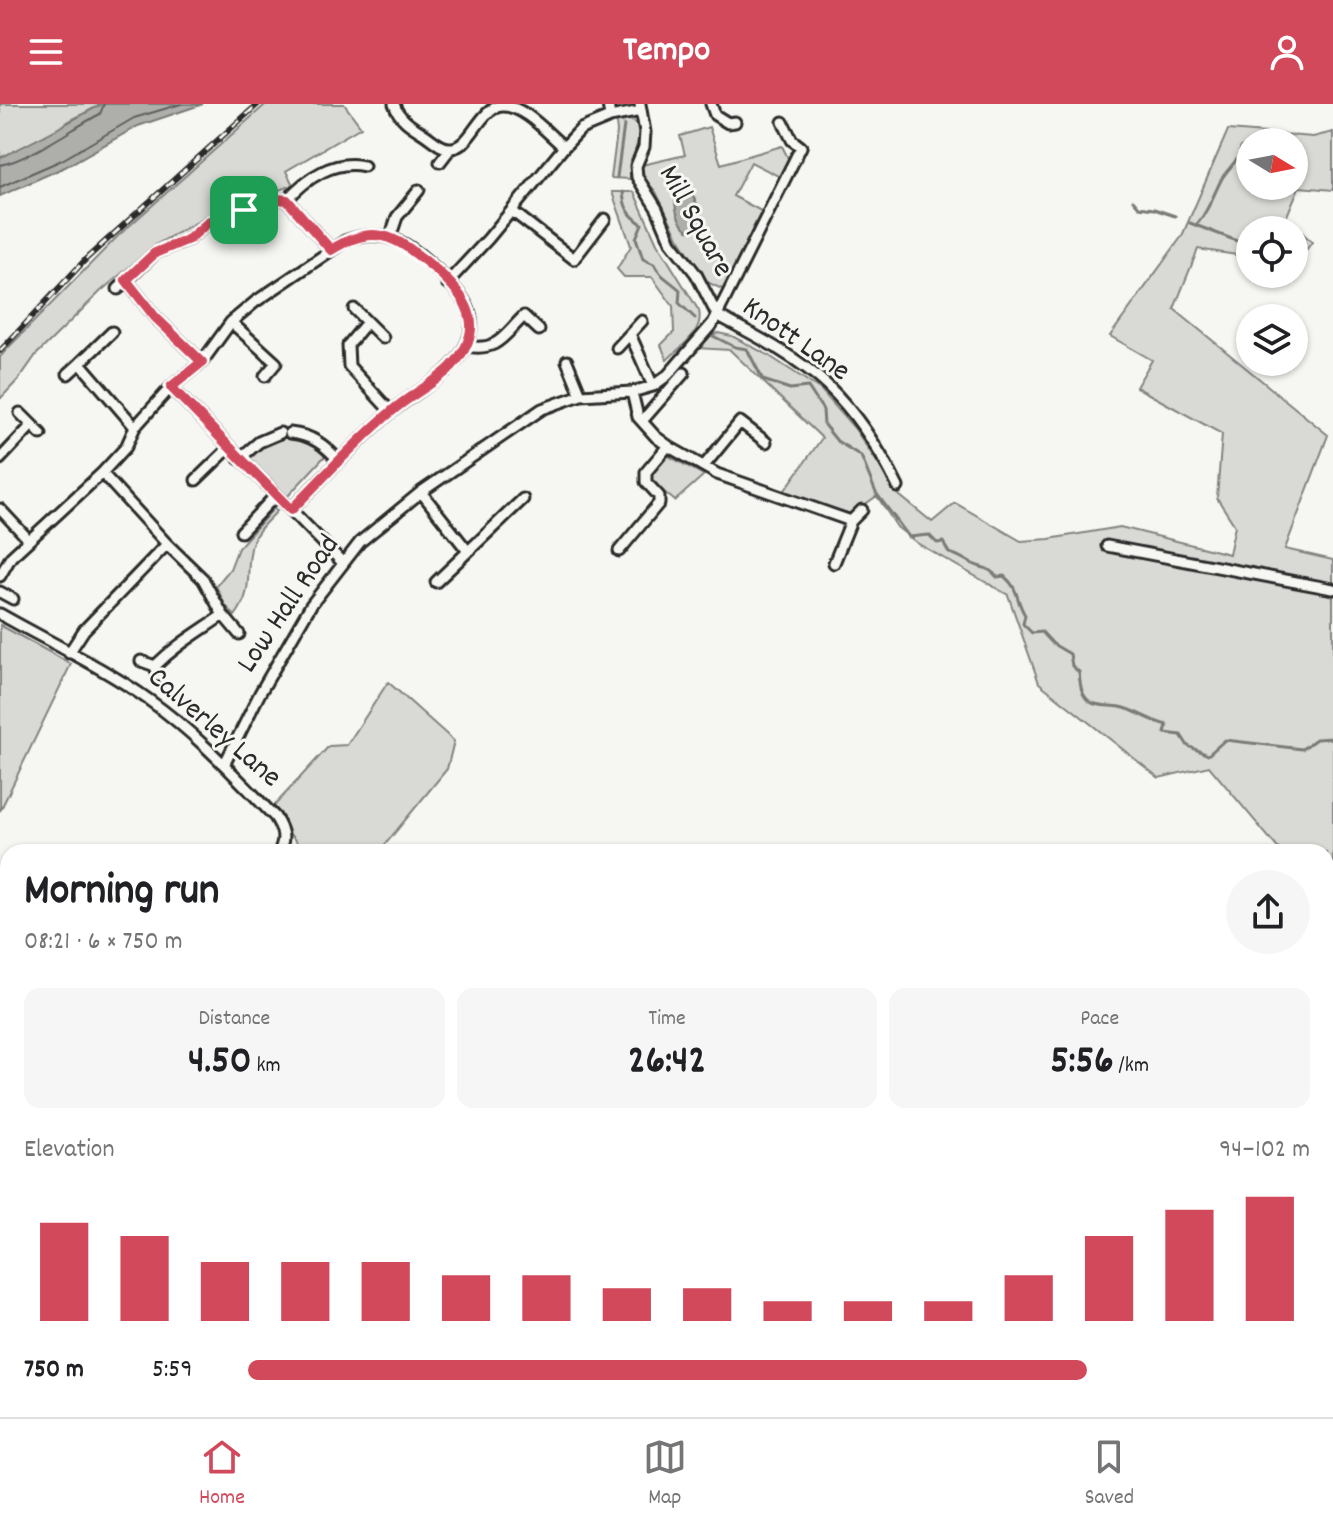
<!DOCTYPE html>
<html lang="en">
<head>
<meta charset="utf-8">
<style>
	:root { --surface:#fff; --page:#f6f6f6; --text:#202124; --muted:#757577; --line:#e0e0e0; --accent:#d1495b }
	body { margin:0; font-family:Dekko,sans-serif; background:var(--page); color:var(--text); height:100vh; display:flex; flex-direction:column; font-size:30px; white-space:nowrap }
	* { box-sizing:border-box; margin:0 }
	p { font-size:26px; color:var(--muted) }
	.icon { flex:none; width:44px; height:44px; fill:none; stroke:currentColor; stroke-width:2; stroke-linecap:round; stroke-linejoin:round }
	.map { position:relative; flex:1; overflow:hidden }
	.side { position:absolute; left:0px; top:740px; width:1334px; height:574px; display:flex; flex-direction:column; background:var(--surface); border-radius:24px 24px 0 0; box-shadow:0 2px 6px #0004 }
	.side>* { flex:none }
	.needle { width:52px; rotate:100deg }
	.buttons { position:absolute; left:1236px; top:24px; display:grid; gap:16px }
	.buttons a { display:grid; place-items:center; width:72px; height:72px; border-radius:50%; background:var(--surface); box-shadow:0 2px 6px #0004; font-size:40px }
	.pin { position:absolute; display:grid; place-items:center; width:68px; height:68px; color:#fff; margin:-34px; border-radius:16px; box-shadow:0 4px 12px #0006 }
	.round { display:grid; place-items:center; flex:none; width:84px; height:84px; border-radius:42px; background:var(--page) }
	.head { display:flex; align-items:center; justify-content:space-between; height:136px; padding:0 24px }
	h1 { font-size:44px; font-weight:700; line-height:60px }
	.figures { display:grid; grid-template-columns:repeat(3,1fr); gap:12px; height:136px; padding:8px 24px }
	.figures div { display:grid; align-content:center; border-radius:16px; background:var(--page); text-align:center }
	.figures b { font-size:40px; font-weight:700 }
	.figures small { font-size:22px; font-weight:400 }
	.figures p { font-size:22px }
	.chart { height:224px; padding:16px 24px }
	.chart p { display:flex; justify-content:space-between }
	.chart svg { width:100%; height:144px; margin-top:8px; stroke:var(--accent); stroke-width:6 }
	ul { padding:0 24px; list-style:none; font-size:26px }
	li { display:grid; grid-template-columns:128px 96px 1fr; align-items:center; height:60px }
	li i { height:20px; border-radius:10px; background:var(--accent) }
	header { display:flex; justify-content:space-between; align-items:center; height:104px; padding:0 24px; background:var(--accent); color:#fff; font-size:36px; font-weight:700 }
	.menu { display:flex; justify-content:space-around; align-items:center; height:112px; border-top:2px solid var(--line); background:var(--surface); font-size:22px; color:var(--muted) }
	.menu a { display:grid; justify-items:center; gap:4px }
	.menu .on { color:var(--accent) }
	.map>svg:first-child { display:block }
	.green { fill:#d9d9d5; stroke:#828280; stroke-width:2; fill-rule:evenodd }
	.water { fill:#aeaeab; stroke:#7a7a78; stroke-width:2 }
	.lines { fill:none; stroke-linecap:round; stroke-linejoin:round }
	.shore { stroke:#5f5f5e; stroke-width:2 }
	.stream { stroke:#7a7a78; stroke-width:3 }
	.minor-casing { stroke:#2b2b2b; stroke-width:15 }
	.major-casing { stroke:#2b2b2b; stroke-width:17 }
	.highway-casing { stroke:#2b2b2b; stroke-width:20 }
	.minor { stroke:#f6f6f2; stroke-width:9 }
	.major { stroke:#f6f6f2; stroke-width:11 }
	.highway { stroke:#f6f6f2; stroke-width:14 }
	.rail-casing { stroke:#2b2b2b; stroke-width:6 }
	.rail { stroke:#f6f6f2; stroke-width:3; stroke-dasharray:9; stroke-linecap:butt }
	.route-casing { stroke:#fff; stroke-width:16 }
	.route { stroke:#d1495b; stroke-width:10 }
	.labels { text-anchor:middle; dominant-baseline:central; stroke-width:6; stroke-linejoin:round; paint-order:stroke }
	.street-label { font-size:30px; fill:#2b2b2b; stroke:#f6f6f2 }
</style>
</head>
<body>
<header><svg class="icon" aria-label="menu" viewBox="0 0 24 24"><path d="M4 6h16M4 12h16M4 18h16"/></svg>Tempo<svg class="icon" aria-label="person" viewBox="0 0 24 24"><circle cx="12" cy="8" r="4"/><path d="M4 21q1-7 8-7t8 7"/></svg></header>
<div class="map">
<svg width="1333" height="1313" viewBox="0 0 1333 1313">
	<rect width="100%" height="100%" fill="#f6f6f2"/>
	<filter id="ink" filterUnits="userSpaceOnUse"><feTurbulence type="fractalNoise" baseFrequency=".0125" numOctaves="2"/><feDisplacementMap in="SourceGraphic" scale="16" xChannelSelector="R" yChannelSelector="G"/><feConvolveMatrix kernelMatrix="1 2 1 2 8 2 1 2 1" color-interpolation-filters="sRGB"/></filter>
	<g filter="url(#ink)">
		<!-- green -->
		<path class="green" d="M0,0H102L69,17L51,30L0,54Z
			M266,0H344L361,23L286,67L293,81L212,110L155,141L101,187L36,251L19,275L0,295V253L7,245L118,132Z
			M630,16L638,20C642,40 629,55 630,75L611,74L617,28L616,19Z
			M709,23L721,60L782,42L789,56L780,73L751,58L733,92L763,108L726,187L707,178L678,133L656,88L644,74L642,61L685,51L680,32ZM687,86C696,92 702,110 702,121L694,127L687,126L678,88Z
			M1228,26L1313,33L1333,28V86L1299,83L1286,114L1312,138L1296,160L1294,126H1250V153L1198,145L1174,205L1328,331L1285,445L1333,456V820L1326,810V748H1281L1209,662L1159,674L1039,579L1008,491L917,439L897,423L877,392L851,410L783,389L822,334L730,246L695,244L708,232L718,229L732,232L768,251L821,286L855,325L899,391L932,418L955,399L1021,437L1049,435L1120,423L1229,450L1235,422L1217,394L1222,330L1136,283L1152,256L1110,232L1182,132ZM1250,38H1294V82H1250Z
			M612,88H634L657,139L699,207C704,228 681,242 667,256L661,241L674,228L673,202L652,173H624L617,165L631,142Z
			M281,333L309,338L325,352L286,394L245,354L254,344Z
			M665,350L704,371L675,397L651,377L649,371Z
			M274,404L277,407C269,416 257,425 253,437C243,467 256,484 235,512L225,501L216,482L230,465L238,444Z
			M0,521L71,560L0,707Z
			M388,578L454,637L447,665L379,748H305L288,728L274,702L329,642L347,641Z
			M0,889L8,894V935L0,933Z
			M0,1124L8,1133V1183L0,1173Z
			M109,1306H154L158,1313H115Z"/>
		<!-- water -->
		<path class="water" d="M102,0H203L138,22L65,63L0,92V54C35,37 68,19 102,0Z
			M681,86L692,90L702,114L700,124C682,135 672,104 676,90Z"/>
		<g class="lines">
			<!-- shore -->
			<path class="shore" d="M0,61C27,57 73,24 100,10L104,0
				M0,83L62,56L134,14L181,0"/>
			<!-- stream -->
			<path class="stream" d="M617,73L624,21
				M623,88C624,104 629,111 642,120L636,134L643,155L654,160C659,172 671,177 680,186L679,199L695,214
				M1133,96L1139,103L1154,105L1175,112
				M1190,119L1250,142
				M1196,121C1206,112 1215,88 1221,76C1227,64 1241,56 1241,43
				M1294,144H1295
				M713,232L735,243L747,245L763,276L790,285L808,283L823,306L824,321L837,337L861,352L876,389L909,433L929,431L937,439L943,438L949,449C959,451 964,456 973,460C984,465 989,463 997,473L1004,472C1020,486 1015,495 1025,511L1023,520L1032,529L1042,528L1053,540L1070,550L1072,562L1079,568C1080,577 1080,590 1089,597C1096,603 1110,601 1120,603C1133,605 1150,617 1167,621L1165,629L1181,631L1188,642L1208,651L1225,636L1302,645L1316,635L1333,634
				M0,893L8,900
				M298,1313L299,1306"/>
			<!-- minor casing -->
			<g class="minor-casing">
				<path id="minor" d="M394,0C399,15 411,22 424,30C432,35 441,45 451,44C471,44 480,3 502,2C524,1 548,30 564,43
					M608,0L610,13
					M640,0L645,28L644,43L636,62L637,73L657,105L671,138L696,170L717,211
					M711,0L715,11L728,19L735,18
					M440,58L450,45
					M287,96C306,74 335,55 364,62
					M512,107L574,155L605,115
					M390,134L397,113L419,86
					M126,176L155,213L202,258
					M447,179L488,135L564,43L581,25L610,13L641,7
					M118,185L155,149L189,135L210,117L244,106L260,96L270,94L287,96L331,146
					M354,205L383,234
					M717,211C754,231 796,252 827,281C857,310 880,346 898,383
					M231,218L276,259L265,272
					M367,218L348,241L349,262L391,308
					M630,230L653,282
					M466,242C498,248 503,232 524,212L539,226
					M617,244L642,217
					M567,257L581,291
					M80,259L112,228
					M68,270L80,259L135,323
					M171,283L342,458
					M632,288L638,313L656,333L671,344L717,370L851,417
					M20,309L41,330
					M642,317L684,269
					M290,329C312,331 325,341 339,357
					M0,355L32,321
					M239,355L259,338L280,329
					M704,362L740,318L766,338
					M102,369L167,440L203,475L223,511L239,530
					M196,376L229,344
					M421,388L467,446
					M0,405L29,436
					M241,428L275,392
					M1107,442L1333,485
					M619,447L659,399V392L646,378V368L668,342
					M834,459L851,417L862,406
					M0,472L11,453L102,369L126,343L135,323L171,283L202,258L231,218L255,198L345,137C363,130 380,129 398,137C418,145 459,184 468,204C473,214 472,229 467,239C454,271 415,287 391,308C356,338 323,373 291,406
					M436,478L523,395
					M0,488L13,495
					M0,510C49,538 103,563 149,596C196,629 236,673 275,713C283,726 286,734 279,748
					M69,549L84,526L167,440
					M141,557L155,562
					M158,572L155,562C176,541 199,528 223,511
					M224,661L260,589L311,501L360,438L421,388L542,305L581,291L632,288L653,282L668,271L713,219L801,43L792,36L783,18
					M996,1306L1003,1313
					M289,1313L290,1306
					M709,1313L712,1306"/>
			</g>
			<!-- major casing -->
			<g class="major-casing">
				<path id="major" d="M1326,857L1333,853
					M656,1313L663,1306"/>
			</g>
			<!-- highway casing -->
			<g class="highway-casing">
				<path id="highway" d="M0,1191L8,1201
					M92,1306L97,1313"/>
			</g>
			<!-- minor -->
			<use href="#minor" class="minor"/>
			<!-- major -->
			<use href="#major" class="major"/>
			<!-- highway -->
			<use href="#highway" class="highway"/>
			<!-- rail casing -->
			<g class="rail-casing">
				<path id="rail" d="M0,247L87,154L258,0"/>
			</g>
			<!-- rail -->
			<use href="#rail" class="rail"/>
		</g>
	</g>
	<g class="lines" filter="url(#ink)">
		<!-- route casing -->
		<g class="route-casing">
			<path id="route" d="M270,94L287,96L331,146C363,126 385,125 415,149C438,166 473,194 471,225C470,239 460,254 451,263C434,280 410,291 392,307C356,337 324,373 291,406L171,283L202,258L155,213L126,176L155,149L189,135L210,117Z"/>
		</g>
		<!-- route -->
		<use href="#route" class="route"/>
	</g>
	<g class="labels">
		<!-- street labels -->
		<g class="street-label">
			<text transform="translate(694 118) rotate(61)">Mill Square</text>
			<text transform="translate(795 237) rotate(35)">Knott Lane</text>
			<text transform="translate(290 501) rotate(-56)">Low Hall Road</text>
			<text transform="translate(213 625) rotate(41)">Calverley Lane</text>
		</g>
	</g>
</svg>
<div class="buttons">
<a><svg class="needle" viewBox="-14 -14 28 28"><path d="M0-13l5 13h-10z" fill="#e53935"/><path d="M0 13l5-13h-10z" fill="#757577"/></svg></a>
<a><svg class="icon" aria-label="locate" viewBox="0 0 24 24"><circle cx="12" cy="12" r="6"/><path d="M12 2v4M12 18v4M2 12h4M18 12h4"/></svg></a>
<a><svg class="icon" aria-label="layers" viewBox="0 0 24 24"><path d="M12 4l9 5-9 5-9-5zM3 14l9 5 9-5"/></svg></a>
</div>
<div class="pin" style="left:244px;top:106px;background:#1e9e55"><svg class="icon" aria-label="arrive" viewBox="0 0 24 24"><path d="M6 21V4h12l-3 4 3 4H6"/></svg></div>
<section class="side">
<div class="head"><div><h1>Morning run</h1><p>08:21 · 6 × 750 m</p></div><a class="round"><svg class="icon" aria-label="share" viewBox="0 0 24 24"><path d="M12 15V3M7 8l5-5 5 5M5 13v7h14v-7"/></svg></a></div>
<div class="figures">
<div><p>Distance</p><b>4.50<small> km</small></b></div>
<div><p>Time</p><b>26:42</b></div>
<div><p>Pace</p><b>5:56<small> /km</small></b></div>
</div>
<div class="chart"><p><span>Elevation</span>94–102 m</p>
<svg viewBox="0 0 160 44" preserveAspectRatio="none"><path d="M5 44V14M15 44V18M25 44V26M35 44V26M45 44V26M55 44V30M65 44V30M75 44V34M85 44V34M95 44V38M105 44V38M115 44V38M125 44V30M135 44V18M145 44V10M155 44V6"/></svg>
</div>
<ul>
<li><b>750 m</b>5:59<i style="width:79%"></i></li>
</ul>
</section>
</div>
<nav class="menu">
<a class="on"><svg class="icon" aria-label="home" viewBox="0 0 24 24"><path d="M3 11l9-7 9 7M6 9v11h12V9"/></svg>Home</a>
<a><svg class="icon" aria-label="map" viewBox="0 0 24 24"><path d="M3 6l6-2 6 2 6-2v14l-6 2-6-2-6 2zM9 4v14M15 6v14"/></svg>Map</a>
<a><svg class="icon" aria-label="saved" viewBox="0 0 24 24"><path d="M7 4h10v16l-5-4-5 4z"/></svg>Saved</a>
</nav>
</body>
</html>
